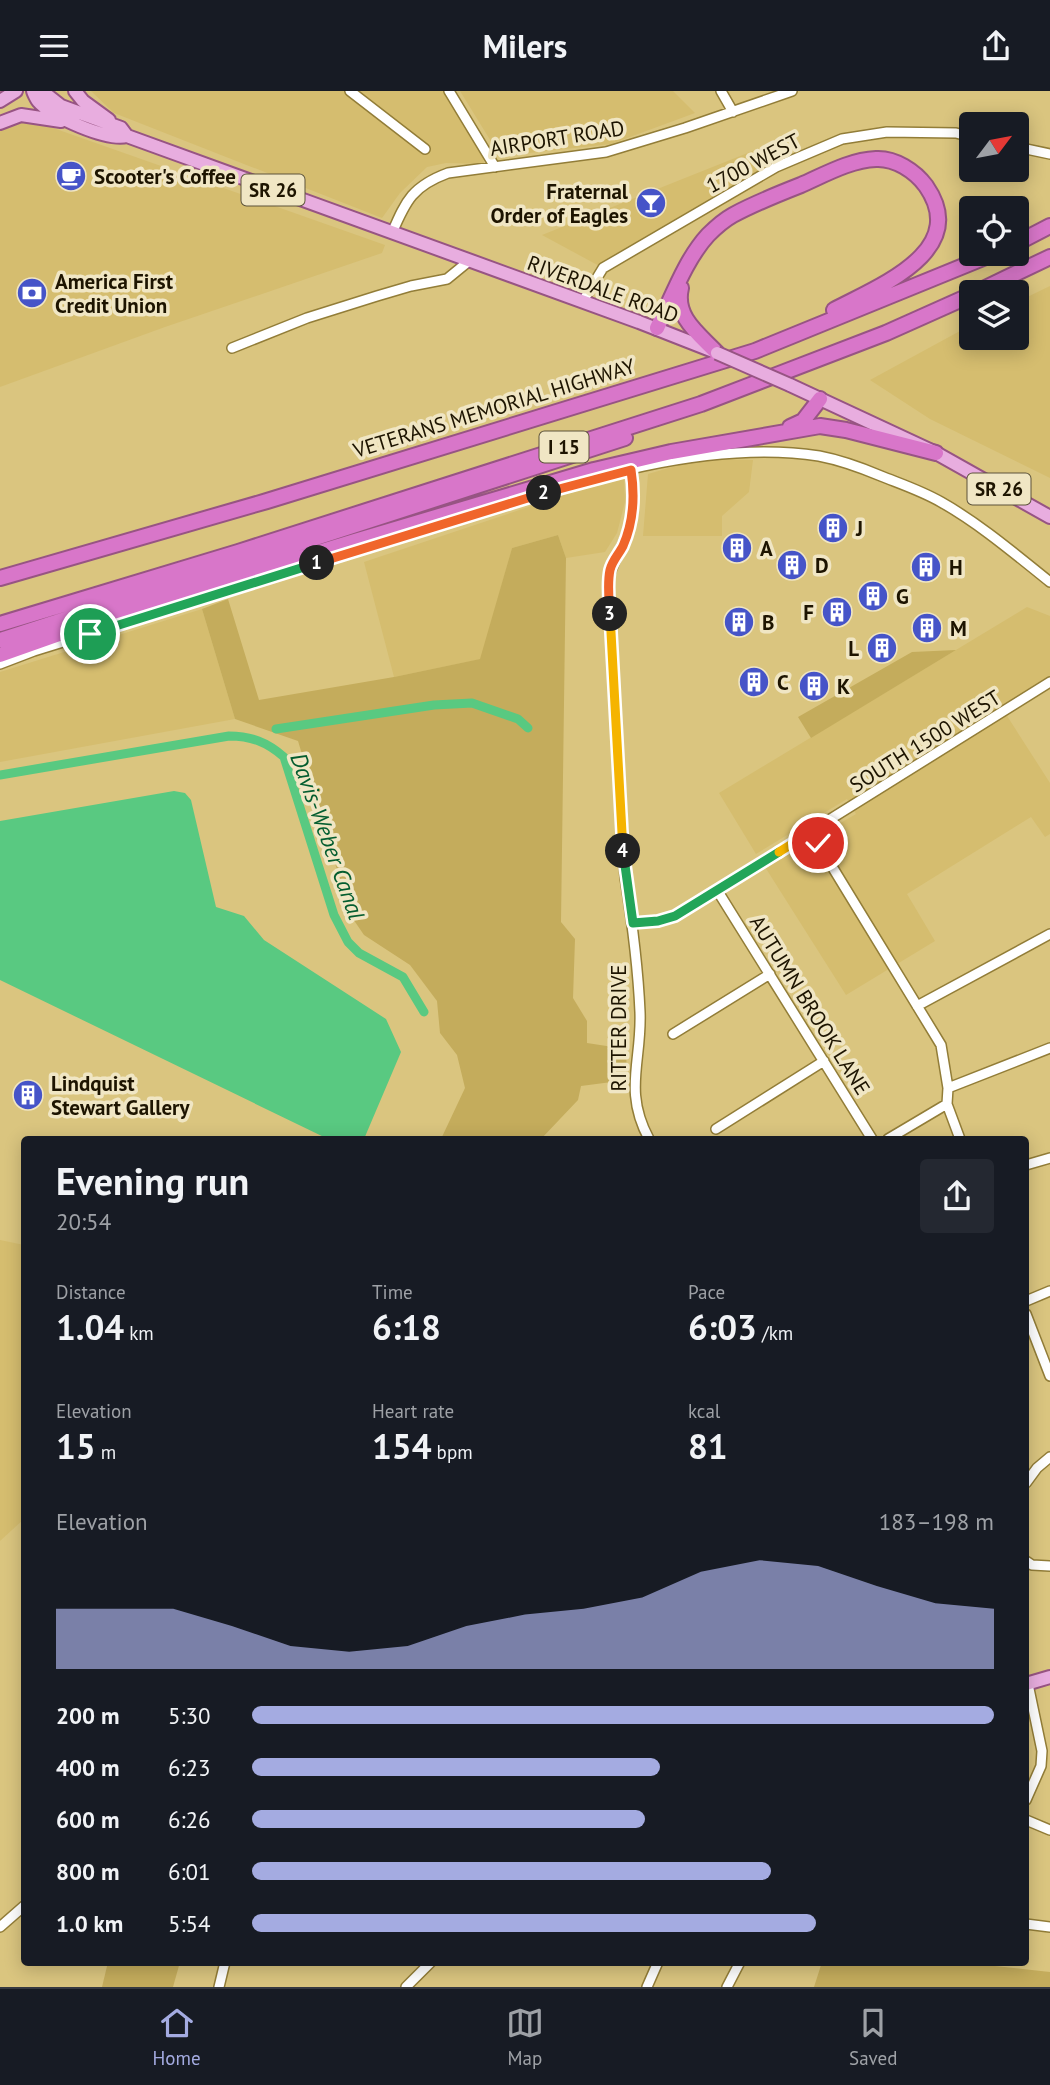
<!DOCTYPE html>
<html lang="en">
<head>
<meta charset="utf-8">
<style>
	:root { --surface:#171b24; --page:#242831; --text:#f1f3f6; --muted:#9ea1a6; --line:#363941; --accent:#a4abe1 }
	body { margin:0; font-family:"PT Sans",sans-serif; background:var(--page); color:var(--text); height:100vh; display:flex; flex-direction:column; font-size:26px; white-space:nowrap }
	* { box-sizing:border-box; margin:0 }
	p { font-size:23px; color:var(--muted) }
	.icon { flex:none; width:38px; height:38px; fill:none; stroke:currentColor; stroke-width:2; stroke-linecap:round; stroke-linejoin:round }
	.map { position:relative; flex:1; overflow:hidden }
	.panel { position:absolute; left:21px; top:1045px; width:1008px; height:830px; display:flex; flex-direction:column; background:var(--surface); border-radius:7px; box-shadow:0 4px 18px #0003 }
	.panel>* { flex:none }
	.needle { width:46px; rotate:58deg }
	.fabs { position:absolute; left:959px; top:21px; display:grid; gap:14px }
	.fabs a { display:grid; place-items:center; width:70px; height:70px; border-radius:7px; background:var(--surface); box-shadow:0 4px 18px #0003; font-size:35px }
	.pin { position:absolute; display:grid; place-items:center; width:60px; height:60px; color:#fff; margin:-30px; border:4px solid #fff; border-radius:50%; box-shadow:0 2px 7px #0007 }
	.km { position:absolute; width:35px; height:35px; margin:-18px; border-radius:50%; background:#222; color:#fff; font-size:19px; line-height:35px; text-align:center }
	.round { display:grid; place-items:center; flex:none; width:74px; height:74px; border-radius:7px; background:var(--page) }
	.headline { display:flex; align-items:center; justify-content:space-between; height:119px; padding:0 35px }
	h1 { font-size:38px; font-weight:700; line-height:52px }
	.stats { display:grid; grid-template-columns:repeat(3,1fr); gap:10px; height:119px; padding:7px 35px }
	.stats div { display:grid; align-content:center }
	.stats b { font-size:35px; font-weight:700 }
	.stats small { font-size:19px; font-weight:400 }
	.stats p { font-size:19px }
	.chart { height:196px; padding:14px 35px }
	.chart p { display:flex; justify-content:space-between }
	.chart svg { width:100%; height:126px; margin-top:7px; fill:var(--accent); opacity:.7 }
	ul { padding:0 35px; list-style:none; font-size:23px }
	li { display:grid; grid-template-columns:112px 84px 1fr; align-items:center; height:52px }
	li i { height:18px; border-radius:9px; background:var(--accent) }
	header { display:flex; justify-content:space-between; align-items:center; height:91px; padding:0 35px; background:var(--surface); font-size:32px; font-weight:700 }
	.menu { display:flex; justify-content:space-around; align-items:center; height:98px; border-top:2px solid var(--line); background:var(--surface); font-size:19px; color:var(--muted) }
	.menu a { display:grid; justify-items:center; gap:4px }
	.menu .on { color:var(--accent) }
	.map>svg:first-child { display:block }
	.built { fill:#d5bd6f }
	.green { fill:#c4ac5c }
	.water { fill:#59c981 }
	.lines { fill:none; stroke-linecap:round; stroke-linejoin:round }
	.canal { stroke:#59c981; stroke-width:9 }
	.minor-casing { stroke:#927d38; stroke-width:12 }
	.major-casing { stroke:#975483; stroke-width:16 }
	.highway-casing { stroke:#975483; stroke-width:18 }
	.minor { stroke:#fff; stroke-width:9 }
	.major { stroke:#e8addf; stroke-width:12 }
	.highway { stroke:#d876c9; stroke-width:14 }
	.major-bridge-casing { stroke:#975483; stroke-width:16; stroke-linecap:butt }
	.major-bridge { stroke:#e8addf; stroke-width:12 }
	.split-1-casing { stroke:#fff; stroke-width:14 }
	.split-2-casing { stroke:#fff; stroke-width:14 }
	.split-3-casing { stroke:#fff; stroke-width:14 }
	.split-4-casing { stroke:#fff; stroke-width:14 }
	.split-5-casing { stroke:#fff; stroke-width:14 }
	.split-6-casing { stroke:#fff; stroke-width:14 }
	.split-1 { stroke:#22a559; stroke-width:9 }
	.split-2 { stroke:#f0652b; stroke-width:9 }
	.split-3 { stroke:#f0652b; stroke-width:9 }
	.split-4 { stroke:#f5b400; stroke-width:9 }
	.split-5 { stroke:#22a559; stroke-width:9 }
	.split-6 { stroke:#f5b400; stroke-width:9 }
	.labels { text-anchor:middle; dominant-baseline:central; stroke-width:7; stroke-linejoin:round; paint-order:stroke }
	.shield { fill:#f0e6c4; stroke:#5c533b; stroke-width:2 }
	.shield-label { font-size:19px; font-weight:bold; fill:#1d1400 }
	.street-label { font-size:21px; fill:#1d1400; stroke:#f0e6c4 }
	.poi-label { font-size:21px; font-weight:bold; fill:#1d1400; stroke:#f0e6c4; text-anchor:start }
	.water-label { font-size:23px; font-style:italic; fill:#045d2f; stroke:#f0e6c4 }
</style>
</head>
<body>
<header><svg class="icon" aria-label="menu" viewBox="0 0 24 24"><path d="M4 6h16M4 12h16M4 18h16"/></svg>Milers<svg class="icon" aria-label="share" viewBox="0 0 24 24"><path d="M12 15V3M7 8l5-5 5 5M5 13v7h14v-7"/></svg></header>
<div class="map">
<svg width="1050" height="1896" viewBox="0 0 1050 1896">
	<rect width="100%" height="100%" fill="#dac57f"/>
	<!-- built -->
	<path class="built" d="M91,0H443L483,63L484,73L446,72L427,76L400,102L382,127L114,22Z
		M460,0H673L695,22L611,53L500,65Z
		M27,30L39,32L385,154L382,162L165,236L0,296V39L15,32Z
		M768,54L776,76L603,177L542,144Z
		M1050,195V387L930,328L870,289L971,234V247H1017V211Z
		M700,368L753,369L749,401L722,425V445H643L648,383Z
		M624,384L625,411L617,442L605,461L566,467L558,444L512,457L481,568L394,586L364,471Z
		M1027,516L1050,525V585L1002,617L1050,692V743L1045,746L1031,726L907,803L935,850L846,904L765,776L856,723L847,708L756,763L719,702Z
		M202,518L235,628L0,671V581Z
		M0,1149L24,1154V1428L0,1450Z"/>
	<!-- green -->
	<path class="green" d="M558,444L566,467L561,831L575,848L573,907L587,930V952L626,958L627,989L581,995L578,1009L541,1048H441L465,997L457,964L440,942L437,910L410,874L364,844L351,825L298,650L235,628L202,518L228,508L259,609L394,586L480,568L512,457Z
		M956,559L811,647L798,626L912,561Z
		M108,1871H180L173,1896H102Z
		M822,1871H958L1050,1881V1896H814Z"/>
	<!-- water -->
	<path class="water" d="M174,700L185,702L191,709L216,816L244,825L264,849L386,928L401,961L364,1048H328L0,889V730Z"/>
	<g class="lines">
		<!-- canal -->
		<path class="canal" d="M276,638L434,614L472,612L518,628L528,637
			M0,684L229,645C251,645 267,651 284,666L334,824L348,851L359,862L403,886L424,921"/>
		<!-- minor casing -->
		<g class="minor-casing">
			<path id="minor" d="M350,0L425,58
				M449,0L495,76
				M721,0L733,21
				M1017,56L1050,63
				M392,142C406,109 413,95 448,82L606,61L685,37L792,0
				M583,210L603,177L776,76L842,48L887,41L956,42L971,46
				M232,257L307,227L377,205L411,195L447,188L469,170
				M631,379C635,405 634,431 622,455C616,468 611,476 608,490L625,786C632,830 638,875 640,921C642,970 623,1000 649,1048
				M0,573L34,560C162,520 290,480 418,441C540,403 691,345 819,365C840,369 862,377 881,385C901,393 922,400 941,411C980,433 1015,463 1050,491
				M811,741L941,954L948,997L947,1013L960,1048
				M717,799L872,1048
				M633,832L658,830L675,825L1050,591
				M917,915L1050,843
				M673,943L770,883
				M948,997L1050,957
				M716,1038L824,970
				M888,1048L947,1013
				M1026,1074L1050,1067
				M1026,1210L1050,1200
				M1026,1223L1050,1285
				M1026,1392L1037,1377L1050,1366
				M1026,1470L1032,1474L1050,1475
				M1026,1709L1041,1675L1042,1660L1028,1593
				M1026,1729L1050,1739
				M1026,1833L1050,1836
				M0,1836L24,1815
				M219,1896L225,1871
				M406,1896L431,1871
				M647,1896L658,1871
				M727,1896L740,1871"/>
		</g>
		<!-- major casing -->
		<g class="major-casing">
			<path id="major" d="M33,0C33,1 37,9 38,10C52,26 107,50 127,45L639,231L713,260
				M42,0L61,15L121,37L127,45
				M75,0L83,10L109,29
				M0,10L16,0
				M0,32L21,24L61,30
				M790,294L936,362L1050,426
				M1026,1593L1050,1586"/>
		</g>
		<!-- highway casing -->
		<g class="highway-casing">
			<path id="highway" d="M1017,152L1050,135
				M681,197C674,226 699,243 717,262
				M977,201L1050,166
				M657,237C672,207 685,169 708,144C715,137 724,129 733,124C755,112 778,103 801,94C824,84 850,69 876,68C895,67 915,80 926,95C971,160 879,195 834,219
				M790,336L803,330L820,308
				M0,487L267,410L755,260L993,163
				M0,533L238,461L701,313L886,242L971,204
				M0,549L625,347
				M0,564L116,523L355,450L594,379L671,361L820,335L846,339L936,362"/>
		</g>
		<!-- minor -->
		<use href="#minor" class="minor"/>
		<!-- major -->
		<use href="#major" class="major"/>
		<!-- highway -->
		<use href="#highway" class="highway"/>
		<!-- major-bridge casing -->
		<g class="major-bridge-casing">
			<path id="major-bridge" d="M717,262L790,294"/>
		</g>
		<!-- major-bridge -->
		<use href="#major-bridge" class="major-bridge"/>
	</g>
	<g class="lines">
		<!-- split-1 casing -->
		<g class="split-1-casing">
			<path id="split-1" d="M90,543L317,472"/>
		</g>
		<!-- split-2 casing -->
		<g class="split-2-casing">
			<path id="split-2" d="M317,472L544,402"/>
		</g>
		<!-- split-3 casing -->
		<g class="split-3-casing">
			<path id="split-3" d="M544,402L631,379C635,405 634,430 623,455C619,463 612,470 610,479C607,493 609,508 610,523"/>
		</g>
		<!-- split-4 casing -->
		<g class="split-4-casing">
			<path id="split-4" d="M610,523L623,760"/>
		</g>
		<!-- split-5 casing -->
		<g class="split-5-casing">
			<path id="split-5" d="M623,760L633,832L658,830L675,825L779,761"/>
		</g>
		<!-- split-6 casing -->
		<g class="split-6-casing">
			<path id="split-6" d="M779,761L811,741L818,752"/>
		</g>
		<!-- split-1 -->
		<use href="#split-1" class="split-1"/>
		<!-- split-2 -->
		<use href="#split-2" class="split-2"/>
		<!-- split-3 -->
		<use href="#split-3" class="split-3"/>
		<!-- split-4 -->
		<use href="#split-4" class="split-4"/>
		<!-- split-5 -->
		<use href="#split-5" class="split-5"/>
		<!-- split-6 -->
		<use href="#split-6" class="split-6"/>
	</g>
	<!-- icons -->
	<defs>
		<g id="cafe-disc" transform="scale(1.575)"><circle r="9.5" fill="#4654c8" stroke="#f0e6c4"/><path d="M-5.5-4.5H6V0H3Q3 3.5 0 3.5H-2.5Q-5.5 3.5-5.5 0ZM3-3.2v2h1.7v-2ZM-6 4.5H4V6H-6Z" fill="#fff"/></g>
		<g id="bar-disc" transform="scale(1.575)"><circle r="9.5" fill="#4654c8" stroke="#f0e6c4"/><path d="M-6-5H6L.8 .8V4.5H3.5V6h-7V4.5H-.8V.8Z" fill="#fff"/></g>
		<g id="bank-disc" transform="scale(1.575)"><circle r="9.5" fill="#4654c8" stroke="#f0e6c4"/><path d="M-6-4H6V4H-6ZM0-2.3a2.3 2.3 0 1 0 0 4.6a2.3 2.3 0 1 0 0-4.6Z" fill="#fff"/></g>
		<g id="building-disc" transform="scale(1.575)"><circle r="9.5" fill="#4654c8" stroke="#f0e6c4"/><path d="M-4-6H4V6H1V3H-1V6H-4ZM-2.5-4.3h1.7v1.8h-1.7ZM.8-4.3h1.7v1.8H.8ZM-2.5-1h1.7V.8h-1.7ZM.8-1h1.7V.8H.8Z" fill="#fff"/></g>
	</defs>
	<g fill-rule="evenodd">
		<use href="#cafe-disc" x="71" y="85"/>
		<use href="#bar-disc" x="651" y="112"/>
		<use href="#bank-disc" x="32" y="202"/>
		<use href="#building-disc" x="833" y="437"/>
		<use href="#building-disc" x="737" y="457"/>
		<use href="#building-disc" x="792" y="474"/>
		<use href="#building-disc" x="926" y="476"/>
		<use href="#building-disc" x="873" y="505"/>
		<use href="#building-disc" x="837" y="521"/>
		<use href="#building-disc" x="739" y="531"/>
		<use href="#building-disc" x="927" y="537"/>
		<use href="#building-disc" x="882" y="557"/>
		<use href="#building-disc" x="754" y="591"/>
		<use href="#building-disc" x="814" y="595"/>
		<use href="#building-disc" x="28" y="1004"/>
	</g>
	<g class="labels">
		<!-- shield labels -->
		<g class="shield">
			<rect x="241.5" y="83.5" width="63" height="31" rx="5"/>
			<rect x="539.5" y="340.5" width="49" height="31" rx="5"/>
			<rect x="967.5" y="382.5" width="63" height="31" rx="5"/>
		</g>
		<g class="shield-label">
			<text x="273" y="99">SR 26</text>
			<text x="564" y="356">I 15</text>
			<text x="999" y="398">SR 26</text>
		</g>
		<!-- street labels -->
		<g class="street-label">
			<text transform="translate(557 47) rotate(-9)">AIRPORT ROAD</text>
			<text transform="translate(753 72) rotate(-28)">1700 WEST</text>
			<text transform="translate(603 198) rotate(20)">RIVERDALE ROAD</text>
			<text transform="translate(494 317) rotate(-17)">VETERANS MEMORIAL HIGHWAY</text>
			<text transform="translate(925 650) rotate(-32)">SOUTH 1500 WEST</text>
			<text transform="translate(810 914) rotate(58)">AUTUMN BROOK LANE</text>
			<text transform="translate(618 937) rotate(-90)">RITTER DRIVE</text>
		</g>
		<!-- poi labels -->
		<g class="poi-label">
			<text x="94" y="85">Scooter's Coffee</text>
			<text x="628" y="100" text-anchor="end">Fraternal<tspan x="628" dy="24">Order of Eagles</tspan></text>
			<text x="55" y="190">America First<tspan x="55" dy="24">Credit Union</tspan></text>
			<text x="856" y="437">J</text>
			<text x="760" y="457">A</text>
			<text x="815" y="474">D</text>
			<text x="949" y="476">H</text>
			<text x="896" y="505">G</text>
			<text x="814" y="521" text-anchor="end">F</text>
			<text x="762" y="531">B</text>
			<text x="950" y="537">M</text>
			<text x="859" y="557" text-anchor="end">L</text>
			<text x="777" y="591">C</text>
			<text x="837" y="595">K</text>
			<text x="51" y="992">Lindquist<tspan x="51" dy="24">Stewart Gallery</tspan></text>
		</g>
		<!-- water labels -->
		<g class="water-label">
			<text transform="translate(328 745) rotate(70)">Davis-Weber Canal</text>
		</g>
	</g>
</svg>
<div class="fabs">
<a><svg class="needle" viewBox="-14 -14 28 28"><path d="M0-13l5 13h-10z" fill="#e53935"/><path d="M0 13l5-13h-10z" fill="#9ea1a6"/></svg></a>
<a><svg class="icon" aria-label="locate" viewBox="0 0 24 24"><circle cx="12" cy="12" r="6"/><path d="M12 2v4M12 18v4M2 12h4M18 12h4"/></svg></a>
<a><svg class="icon" aria-label="layers" viewBox="0 0 24 24"><path d="M12 4l9 5-9 5-9-5zM3 14l9 5 9-5"/></svg></a>
</div>
<div class="pin" style="left:90px;top:543px;background:#1e9e55"><svg class="icon" aria-label="arrive" viewBox="0 0 24 24"><path d="M6 21V4h12l-3 4 3 4H6"/></svg></div>
<div class="pin" style="left:818px;top:752px;background:#d93025"><svg class="icon" aria-label="check" viewBox="0 0 24 24"><path d="M5 12l5 5 9-10"/></svg></div>
<b class="km" style="left:317px;top:472px">1</b>
<b class="km" style="left:544px;top:402px">2</b>
<b class="km" style="left:610px;top:523px">3</b>
<b class="km" style="left:623px;top:760px">4</b>
<section class="panel">
<div class="headline"><div><h1>Evening run</h1><p>20:54</p></div><a class="round"><svg class="icon" aria-label="share" viewBox="0 0 24 24"><path d="M12 15V3M7 8l5-5 5 5M5 13v7h14v-7"/></svg></a></div>
<div class="stats">
<div><p>Distance</p><b>1.04<small> km</small></b></div>
<div><p>Time</p><b>6:18</b></div>
<div><p>Pace</p><b>6:03<small> /km</small></b></div>
</div>
<div class="stats">
<div><p>Elevation</p><b>15<small> m</small></b></div>
<div><p>Heart rate</p><b>154<small> bpm</small></b></div>
<div><p>kcal</p><b>81</b></div>
</div>
<div class="chart"><p><span>Elevation</span>183–198 m</p>
<svg viewBox="0 0 160 44" preserveAspectRatio="none"><path d="M0 44V23L10 23L20 23L30 29L40 36L50 38L60 36L70 29L80 25L90 23L100 19L110 10L120 6L130 8L140 15L150 21L160 23V44z"/></svg>
</div>
<ul>
<li><b>200 m</b>5:30<i style="width:100%"></i></li>
<li><b>400 m</b>6:23<i style="width:55%"></i></li>
<li><b>600 m</b>6:26<i style="width:53%"></i></li>
<li><b>800 m</b>6:01<i style="width:70%"></i></li>
<li><b>1.0 km</b>5:54<i style="width:76%"></i></li>
</ul>
</section>
</div>
<nav class="menu">
<a class="on"><svg class="icon" aria-label="home" viewBox="0 0 24 24"><path d="M3 11l9-7 9 7M6 9v11h12V9"/></svg>Home</a>
<a><svg class="icon" aria-label="map" viewBox="0 0 24 24"><path d="M3 6l6-2 6 2 6-2v14l-6 2-6-2-6 2zM9 4v14M15 6v14"/></svg>Map</a>
<a><svg class="icon" aria-label="saved" viewBox="0 0 24 24"><path d="M7 4h10v16l-5-4-5 4z"/></svg>Saved</a>
</nav>
</body>
</html>
